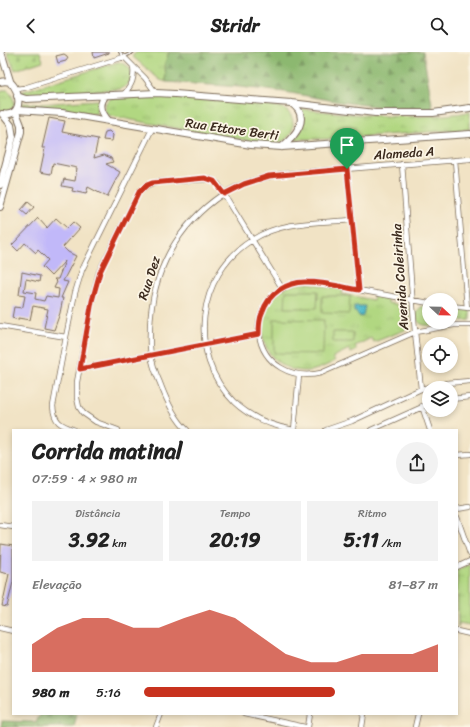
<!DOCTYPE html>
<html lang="pt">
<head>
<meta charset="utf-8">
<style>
	:root { --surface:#fff; --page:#f2f2f2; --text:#222; --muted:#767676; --accent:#c8321e }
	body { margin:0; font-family:Sriracha,sans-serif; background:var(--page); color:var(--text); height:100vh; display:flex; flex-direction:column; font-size:15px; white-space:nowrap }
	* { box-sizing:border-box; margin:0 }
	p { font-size:13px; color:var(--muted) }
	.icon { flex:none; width:22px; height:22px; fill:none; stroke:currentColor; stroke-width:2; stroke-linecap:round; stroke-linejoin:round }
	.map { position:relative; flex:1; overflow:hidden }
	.side { position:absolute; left:12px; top:377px; width:446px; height:286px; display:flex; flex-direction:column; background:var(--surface); border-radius:0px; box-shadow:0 2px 6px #0003 }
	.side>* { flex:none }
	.needle { width:26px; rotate:112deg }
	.fabs { position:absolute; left:422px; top:241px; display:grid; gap:8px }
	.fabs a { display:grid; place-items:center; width:36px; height:36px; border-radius:50%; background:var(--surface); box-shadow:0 2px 6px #0003; font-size:20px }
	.pin { position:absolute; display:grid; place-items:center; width:34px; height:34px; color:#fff; margin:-41px -17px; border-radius:50% 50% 50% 0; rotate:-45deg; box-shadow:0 0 4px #0007 }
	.pin .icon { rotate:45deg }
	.round { display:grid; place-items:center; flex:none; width:42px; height:42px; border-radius:21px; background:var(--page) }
	.headline { display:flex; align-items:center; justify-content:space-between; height:68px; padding:0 20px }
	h1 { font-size:22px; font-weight:700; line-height:30px }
	.metrics { display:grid; grid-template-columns:repeat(3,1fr); gap:6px; height:68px; padding:4px 20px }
	.metrics div { display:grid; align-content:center; border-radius:0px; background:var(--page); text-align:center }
	.metrics b { font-size:20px; font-weight:700 }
	.metrics small { font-size:11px; font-weight:400 }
	.metrics p { font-size:11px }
	.chart { height:112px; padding:8px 20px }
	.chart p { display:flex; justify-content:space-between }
	.chart svg { width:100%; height:72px; margin-top:4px; fill:var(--accent); opacity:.7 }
	ul { padding:0 20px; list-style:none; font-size:13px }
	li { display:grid; grid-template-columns:64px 48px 1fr; align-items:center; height:30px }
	li i { height:10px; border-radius:5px; background:var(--accent) }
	header { display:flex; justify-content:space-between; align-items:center; height:52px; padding:0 20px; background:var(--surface); font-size:18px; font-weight:700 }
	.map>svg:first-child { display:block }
	.grass { fill:url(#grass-tufts); stroke:#768050 }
	.forest { fill:url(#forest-firs); stroke:#647146 }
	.cemetery { fill:url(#cemetery-stones); stroke:#768050 }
	.pitch { fill:#b1d781; stroke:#768050 }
	.water { fill:url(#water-ripples); stroke:#447173 }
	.building { fill:#c1b8f9 }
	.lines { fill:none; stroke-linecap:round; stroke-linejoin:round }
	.lane-casing { stroke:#7b6b58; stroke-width:4 }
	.street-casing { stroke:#7b6b58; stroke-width:6 }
	.secondary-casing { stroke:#7b6b58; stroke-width:8 }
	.lane { stroke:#fff; stroke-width:2 }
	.street { stroke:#fff; stroke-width:4.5 }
	.secondary { stroke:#fff; stroke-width:6 }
	.route-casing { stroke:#fff; stroke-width:8 }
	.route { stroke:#c8321e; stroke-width:5 }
	.labels { text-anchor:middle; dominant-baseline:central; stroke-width:3.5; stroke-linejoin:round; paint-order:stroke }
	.street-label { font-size:13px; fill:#3b2a1e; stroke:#fcf5e5 }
</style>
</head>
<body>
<header><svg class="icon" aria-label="back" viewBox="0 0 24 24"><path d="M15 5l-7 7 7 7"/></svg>Stridr<svg class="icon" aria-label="search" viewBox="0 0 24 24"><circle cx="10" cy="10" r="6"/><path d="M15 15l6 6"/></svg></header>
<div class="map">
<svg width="470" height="675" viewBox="0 0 470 675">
	<defs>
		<pattern id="grass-tufts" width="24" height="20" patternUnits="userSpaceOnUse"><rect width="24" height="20" fill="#b1d781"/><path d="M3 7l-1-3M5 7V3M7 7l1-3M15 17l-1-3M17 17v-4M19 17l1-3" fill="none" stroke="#99b96f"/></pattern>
		<pattern id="forest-firs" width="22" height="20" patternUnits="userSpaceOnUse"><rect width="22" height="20" fill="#8cb86f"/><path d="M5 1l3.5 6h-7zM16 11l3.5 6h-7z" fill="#74965b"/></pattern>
		<pattern id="cemetery-stones" width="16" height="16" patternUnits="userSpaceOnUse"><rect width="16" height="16" fill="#b1d781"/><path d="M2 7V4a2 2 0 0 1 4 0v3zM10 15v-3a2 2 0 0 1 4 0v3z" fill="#99b96f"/></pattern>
		<pattern id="water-ripples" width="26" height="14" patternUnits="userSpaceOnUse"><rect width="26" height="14" fill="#4cb8c8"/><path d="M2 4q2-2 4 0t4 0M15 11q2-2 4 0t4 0" fill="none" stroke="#4096a2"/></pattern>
	</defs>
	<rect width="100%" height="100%" fill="#fcf5e5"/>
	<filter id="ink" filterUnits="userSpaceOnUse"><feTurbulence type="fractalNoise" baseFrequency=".025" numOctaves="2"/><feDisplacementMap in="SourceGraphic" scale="8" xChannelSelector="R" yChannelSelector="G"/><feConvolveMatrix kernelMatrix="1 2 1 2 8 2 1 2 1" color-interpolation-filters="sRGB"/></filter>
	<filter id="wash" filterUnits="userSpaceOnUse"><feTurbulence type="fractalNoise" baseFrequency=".012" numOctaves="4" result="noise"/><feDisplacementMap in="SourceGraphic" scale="16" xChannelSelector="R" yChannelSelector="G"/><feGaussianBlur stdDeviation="0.9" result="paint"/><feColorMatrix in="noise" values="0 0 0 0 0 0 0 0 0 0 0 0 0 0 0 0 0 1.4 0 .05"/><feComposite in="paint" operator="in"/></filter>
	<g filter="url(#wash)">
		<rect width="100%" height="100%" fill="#f1e3c5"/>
		<!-- grass -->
		<path class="grass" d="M137,0H169L165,11L166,30L160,28L132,4Z
			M118,10C135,12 136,32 120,37L29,43L21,42V40Z
			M2,38H8C15,48 19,56 4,60L0,57V42Z
			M160,44L241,50L281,55C288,59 293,63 293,71C294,80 287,89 278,91C263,93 238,87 223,84C185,78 148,71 111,64L105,61C104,54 105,49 112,46Z
			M98,48L96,55L97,62L40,54L22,55V51L40,52Z
			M301,57C359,63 412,69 470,60V77L327,87H295C303,78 307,68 301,57Z
			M308,231L343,237L342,242L373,248L374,243L388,245V251L401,253L402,248C410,252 411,263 410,272L405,278L374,290L371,286L355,294L357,298L351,301L349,297L333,305L335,309C325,314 316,319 306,319C255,320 245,248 293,233C297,231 303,232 308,231Z
			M426,253H429V270H444C438,271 430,274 425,273C412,271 415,255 426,253Z
			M451,256L470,257V268L451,269Z
			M470,512V573L459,571L458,576L457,518Z"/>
		<!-- forest -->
		<path class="forest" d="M169,0H423L433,58L382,55L340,50L285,40L240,35L166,30L165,11Z
			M41,662H77L74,675H1L2,669L36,670Z"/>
		<!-- cemetery -->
		<path class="cemetery" d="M7,0H40L43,9L15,18Z"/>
		<!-- pitch -->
		<path class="pitch" d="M286,239H318L317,256H285Z
			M322,244H350L349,262L322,261Z
			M274,267L324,268L323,302L274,301Z
			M333,280H353V290H333Z"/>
		<!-- water -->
		<path class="water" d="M354,254H365L363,264L360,265L356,260H354Z"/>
		<g id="blocks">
			<!-- building -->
			<path class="building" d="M93,0H109V1L94,6Z
				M64,2L67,4L68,6L66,9L58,11L56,4Z
				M49,66L65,69L62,80L98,87L94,106L104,103L111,106L113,110L106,112L120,120L107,145L88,135L86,142L72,139L73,136L62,134L64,127L75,129L77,116L53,111L51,122L40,120L45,96H42Z
				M109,79L113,83L112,89L103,88L105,80Z
				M28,150L34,155L27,163L21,158Z
				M38,166L47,176L56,166L67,176L73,170L80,176L63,195L68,200L76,204L63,229L68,230L61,246H63L60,261L54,278L44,276L48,257L33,254L30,268L18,266V268L12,266L14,255L22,256L23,254L25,244L19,243L22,220L40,224L39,230L26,227L24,239L36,241L35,247L44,249L46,244L58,246L59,237L54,236L57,230L54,227H58L65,209L51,224L42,215L48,208L38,198L36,201L25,191L18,199L12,193Z
				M1,492L13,494V530L7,555L2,554L9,522L0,520Z"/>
		</g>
	</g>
	<g filter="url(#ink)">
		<use href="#blocks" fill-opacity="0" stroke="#7b6b58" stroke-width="1"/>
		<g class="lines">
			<!-- lane casing -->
			<g class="lane-casing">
				<path id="lane" d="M120,0L124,5L133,0"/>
			</g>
			<!-- street casing -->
			<g class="street-casing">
				<path id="street" d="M15,37L24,36L124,5L145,26L156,41
					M124,42C132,33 135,26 133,14
					M455,108L467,256
					M402,112L415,280L421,337
					M347,117L359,238
					M429,251L315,230C307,230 299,229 291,232C271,238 256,262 259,282C263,313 293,328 321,321L415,280L454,273H470
					M451,254L469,256
					M0,274L66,285
					M80,317L259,282
					M451,347L470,345
					M422,354L430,378
					M75,378C60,373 54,370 53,354L66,285L75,241L82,218L152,77
					M118,378L96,370L83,361L79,355L77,346V330L92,249L99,220L139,140C145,135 150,132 158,130L210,127L218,132L224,142L282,236
					M187,378C174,366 166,347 160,331C156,322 152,311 151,302C149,293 150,284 150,275C152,220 177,173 223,142C241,131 263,125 283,122L470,107
					M294,378C271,374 251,366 234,350C187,303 196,223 252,188C281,169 318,171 352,168
					M294,378L299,323
					M326,378L352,369L421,337L447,331L470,329
					M371,378L429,352
					M457,403L470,402
					M457,457L470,455
					M457,465L470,502
					M0,473L13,475
					M457,515L470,509
					M0,576L13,579
					M457,579L470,582
					M244,662L305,675
					M156,675L161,662
					M308,675L310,662
					M362,675L364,662
					M415,675L418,662"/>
			</g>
			<!-- secondary casing -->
			<g class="secondary-casing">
				<path id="secondary" d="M1,0L11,32
					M0,30C3,29 7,29 10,30C20,37 25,66 2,62
					M106,43C98,52 101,61 109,69
					M17,44L26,47L156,41L175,42L291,51L375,61H433L470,56
					M17,58L62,61L251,93L282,95L470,82
					M282,95C295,84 312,65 291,51
					M0,133L13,85L11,73L3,63
					M0,155L21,80V73L16,60"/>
			</g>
			<!-- lane -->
			<use href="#lane" class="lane"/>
			<!-- street -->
			<use href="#street" class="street"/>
			<!-- secondary -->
			<use href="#secondary" class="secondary"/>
		</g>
	</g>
	<g class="lines" filter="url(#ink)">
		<!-- route casing -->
		<g class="route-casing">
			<path id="route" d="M347,117L359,238C342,235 324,230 307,230C287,229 268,242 262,261C259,267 259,275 259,282L80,317L92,249L100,220L139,140L147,133L152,131L205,126L214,129L224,142L244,132L269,124Z"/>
		</g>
		<!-- route -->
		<use href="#route" class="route"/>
	</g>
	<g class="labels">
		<!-- street labels -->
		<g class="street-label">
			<text transform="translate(232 77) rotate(8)">Rua Ettore Berti</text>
			<text transform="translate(404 101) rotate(-4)">Alameda A</text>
			<text transform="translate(400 225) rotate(-94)">Avenida Coleirinha</text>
			<text transform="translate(149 226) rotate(-72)">Rua Dez</text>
		</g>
	</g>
</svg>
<div class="fabs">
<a><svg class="needle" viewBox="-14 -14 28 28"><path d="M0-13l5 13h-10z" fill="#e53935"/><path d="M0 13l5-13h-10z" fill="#767676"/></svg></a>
<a><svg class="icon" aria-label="locate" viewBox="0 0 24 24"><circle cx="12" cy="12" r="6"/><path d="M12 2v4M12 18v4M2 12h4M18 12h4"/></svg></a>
<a><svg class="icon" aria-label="layers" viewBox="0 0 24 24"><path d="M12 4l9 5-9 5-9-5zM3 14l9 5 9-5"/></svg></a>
</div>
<div class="pin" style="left:347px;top:117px;background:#1e9e55"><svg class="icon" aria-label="arrive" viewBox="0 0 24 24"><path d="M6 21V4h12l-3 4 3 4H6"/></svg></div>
<section class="side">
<div class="headline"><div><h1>Corrida matinal</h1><p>07:59 · 4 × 980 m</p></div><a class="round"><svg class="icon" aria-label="share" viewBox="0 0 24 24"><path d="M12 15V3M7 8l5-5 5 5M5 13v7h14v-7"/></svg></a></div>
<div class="metrics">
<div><p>Distância</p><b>3.92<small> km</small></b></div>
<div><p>Tempo</p><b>20:19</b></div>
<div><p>Ritmo</p><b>5:11<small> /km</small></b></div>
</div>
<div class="chart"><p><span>Elevação</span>81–87 m</p>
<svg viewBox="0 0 160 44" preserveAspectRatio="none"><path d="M0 44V27L10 17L20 11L30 11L40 17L50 17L60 11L70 6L80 11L90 22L100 33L110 38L120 38L130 33L140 33L150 33L160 27V44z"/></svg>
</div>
<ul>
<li><b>980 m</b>5:16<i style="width:65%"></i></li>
</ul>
</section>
</div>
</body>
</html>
